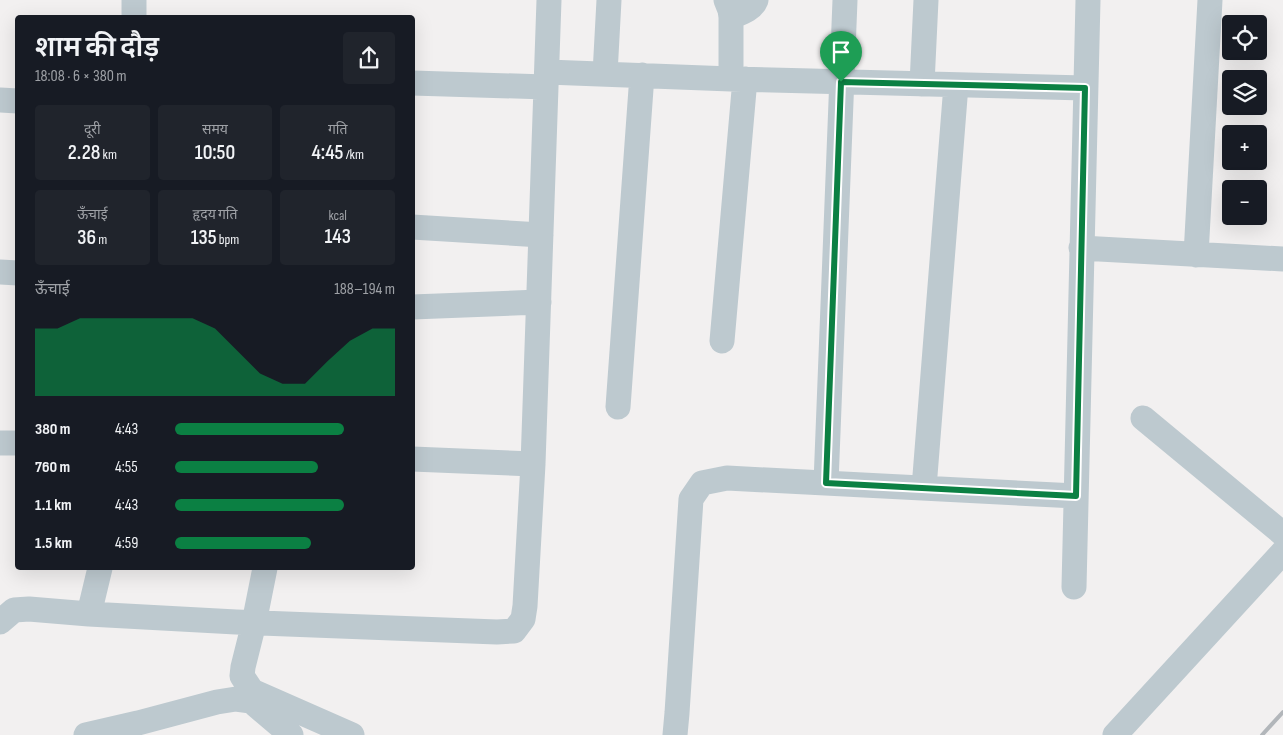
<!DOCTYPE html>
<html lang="hi">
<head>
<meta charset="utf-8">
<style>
	:root { --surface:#171b24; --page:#20242c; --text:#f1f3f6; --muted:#9ea1a6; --accent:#0b8043 }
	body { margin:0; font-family:"Sofia Sans Condensed","Noto Sans Devanagari",sans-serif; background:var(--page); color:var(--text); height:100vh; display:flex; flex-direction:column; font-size:19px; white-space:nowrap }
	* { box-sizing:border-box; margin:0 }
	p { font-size:16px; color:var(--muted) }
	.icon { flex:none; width:28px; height:28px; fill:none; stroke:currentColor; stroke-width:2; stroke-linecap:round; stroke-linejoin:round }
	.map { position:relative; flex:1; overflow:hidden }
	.side { position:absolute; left:15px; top:15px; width:400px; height:555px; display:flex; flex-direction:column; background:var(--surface); border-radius:5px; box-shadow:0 5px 20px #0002 }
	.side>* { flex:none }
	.fabs { position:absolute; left:1222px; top:15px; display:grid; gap:10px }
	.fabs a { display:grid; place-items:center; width:45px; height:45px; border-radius:5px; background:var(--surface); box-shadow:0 5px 20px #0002; font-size:25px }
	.pin { position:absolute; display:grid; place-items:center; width:42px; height:42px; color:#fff; margin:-51px -21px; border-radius:50% 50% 50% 0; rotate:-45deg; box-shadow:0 0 5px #0007 }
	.pin .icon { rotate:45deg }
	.round { display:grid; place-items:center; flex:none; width:52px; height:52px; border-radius:5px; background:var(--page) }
	.headline { display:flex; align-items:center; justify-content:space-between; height:85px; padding:0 20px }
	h1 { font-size:28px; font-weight:600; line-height:38px }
	.figures { display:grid; grid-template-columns:repeat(3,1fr); gap:8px; height:85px; padding:5px 20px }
	.figures div { display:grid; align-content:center; border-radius:5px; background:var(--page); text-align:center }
	.figures b { font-size:21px; font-weight:600 }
	.figures small { font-size:14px; font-weight:400 }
	.figures p { font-size:14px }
	.chart { height:140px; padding:10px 20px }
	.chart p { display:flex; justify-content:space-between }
	.chart svg { width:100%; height:90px; margin-top:5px; fill:var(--accent); opacity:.7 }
	ul { padding:0 20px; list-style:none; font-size:16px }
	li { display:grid; grid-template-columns:80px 60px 1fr; align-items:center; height:38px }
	li i { height:12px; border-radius:6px; background:var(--accent) }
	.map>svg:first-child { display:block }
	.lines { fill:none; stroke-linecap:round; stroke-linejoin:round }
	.street { stroke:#bdc9cf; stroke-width:25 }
	.rail { stroke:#b2b6ba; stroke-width:4 }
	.route-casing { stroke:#fff; stroke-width:10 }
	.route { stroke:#0b8043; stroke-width:6 }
</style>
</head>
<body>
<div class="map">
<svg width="1283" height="735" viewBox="0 0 1283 735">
	<rect width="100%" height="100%" fill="#f2f0f0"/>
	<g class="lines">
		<!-- street -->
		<path class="street" d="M726,0L730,10L731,17V79
			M731,17C741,13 752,10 756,0
			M134,18V0
			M547,72L731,79L1085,88
			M605,74L609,0
			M412,83L546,87
			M922,84L926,0
			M0,100L18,101
			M412,227L541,235
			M1081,248L1283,259
			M1196,255L1210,0
			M0,272L18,273
			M412,307L539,302
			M722,341L745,79
			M618,407L642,75
			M1143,418L1283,534
			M0,443H18
			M412,459L533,464
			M826,483L845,0
			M924,488L956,85
			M265,568L254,623L243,667L242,676L252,691L352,735
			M1074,587L1088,0
			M89,614L100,568
			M0,622L14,610L29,609L89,614L236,622L497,632L514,631L523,619L525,606L533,464L549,0
			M86,735L138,723L217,702L236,699L251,701L291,735
			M675,735L677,713L691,499L702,483L727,478L1076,496
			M1115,735L1283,552"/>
		<!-- rail -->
		<path class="rail" d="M1262,735L1283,712"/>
	</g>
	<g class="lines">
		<!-- route casing -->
		<g class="route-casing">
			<path id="route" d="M841,82L1085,88L1076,496L826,483Z"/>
		</g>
		<!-- route -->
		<use href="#route" class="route"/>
	</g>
</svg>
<div class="fabs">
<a><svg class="icon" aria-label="locate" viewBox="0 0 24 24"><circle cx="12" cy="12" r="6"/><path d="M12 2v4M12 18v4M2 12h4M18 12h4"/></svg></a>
<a><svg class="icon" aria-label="layers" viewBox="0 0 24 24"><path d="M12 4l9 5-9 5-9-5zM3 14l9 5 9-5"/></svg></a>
<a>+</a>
<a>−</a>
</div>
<div class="pin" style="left:841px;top:82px;background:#1e9e55"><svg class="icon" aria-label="arrive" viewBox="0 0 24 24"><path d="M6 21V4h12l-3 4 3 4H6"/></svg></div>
<section class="side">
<div class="headline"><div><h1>शाम की दौड़</h1><p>18:08 · 6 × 380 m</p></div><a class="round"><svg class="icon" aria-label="share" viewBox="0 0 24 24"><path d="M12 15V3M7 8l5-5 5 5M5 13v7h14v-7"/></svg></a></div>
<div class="figures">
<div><p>दूरी</p><b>2.28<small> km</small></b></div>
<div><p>समय</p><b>10:50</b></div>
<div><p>गति</p><b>4:45<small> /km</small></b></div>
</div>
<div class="figures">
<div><p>ऊँचाई</p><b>36<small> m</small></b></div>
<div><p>हृदय गति</p><b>135<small> bpm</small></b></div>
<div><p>kcal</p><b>143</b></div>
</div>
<div class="chart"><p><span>ऊँचाई</span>188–194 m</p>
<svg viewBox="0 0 160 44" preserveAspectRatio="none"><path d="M0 44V11L10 11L20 6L30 6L40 6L50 6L60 6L70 6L80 11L90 22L100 33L110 38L120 38L130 27L140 17L150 11L160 11V44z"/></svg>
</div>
<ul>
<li><b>380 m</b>4:43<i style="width:77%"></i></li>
<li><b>760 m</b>4:55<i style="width:65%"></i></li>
<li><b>1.1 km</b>4:43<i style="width:77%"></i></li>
<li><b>1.5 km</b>4:59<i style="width:62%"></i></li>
</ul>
</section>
</div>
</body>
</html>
